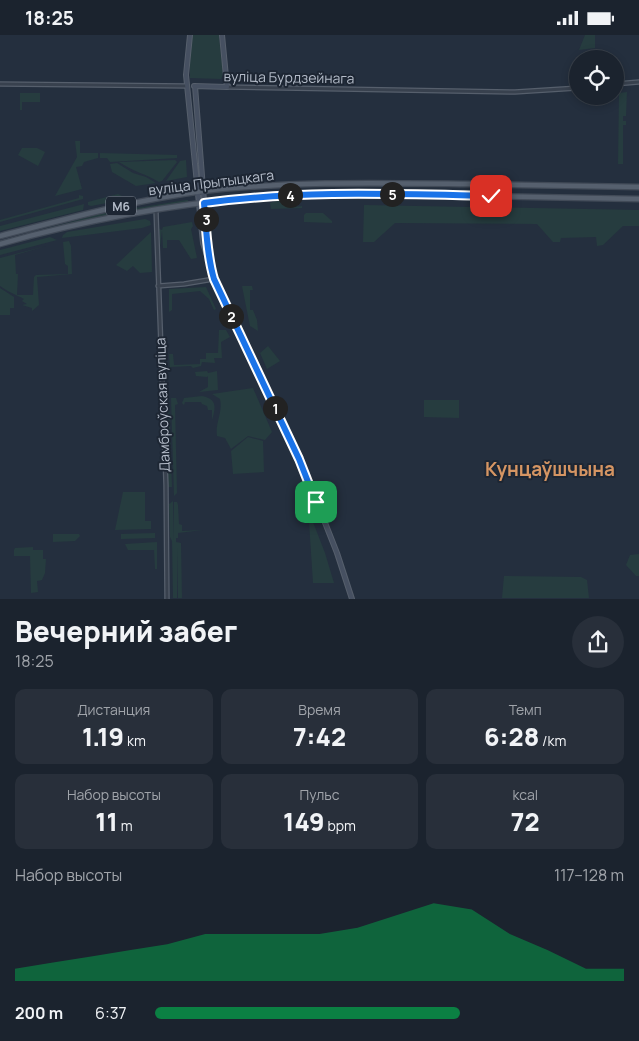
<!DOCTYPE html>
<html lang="ru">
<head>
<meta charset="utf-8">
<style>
	:root { --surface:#1b232e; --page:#282f3a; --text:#f1f3f6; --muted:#a0a4aa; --line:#39404a; --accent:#0b8043 }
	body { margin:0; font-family:Manrope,sans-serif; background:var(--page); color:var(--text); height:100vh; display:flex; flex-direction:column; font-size:19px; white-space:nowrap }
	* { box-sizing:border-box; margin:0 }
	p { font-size:16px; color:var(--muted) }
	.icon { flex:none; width:28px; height:28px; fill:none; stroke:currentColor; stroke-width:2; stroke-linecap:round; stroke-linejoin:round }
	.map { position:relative; height:564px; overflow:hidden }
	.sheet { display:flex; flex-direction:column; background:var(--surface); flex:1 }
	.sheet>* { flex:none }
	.controls { position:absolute; left:569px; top:15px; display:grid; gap:10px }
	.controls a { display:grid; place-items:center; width:55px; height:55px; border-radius:50%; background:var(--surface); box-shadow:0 2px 8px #0003,0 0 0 1px var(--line); font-size:25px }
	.pin { position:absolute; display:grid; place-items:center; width:42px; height:42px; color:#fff; margin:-21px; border-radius:10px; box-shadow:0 2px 8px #0006 }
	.km { position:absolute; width:25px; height:25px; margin:-12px; border-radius:50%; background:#222; color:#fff; font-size:14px; line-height:25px; text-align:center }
	.round { display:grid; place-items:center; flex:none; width:52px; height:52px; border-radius:26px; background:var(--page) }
	.summary { display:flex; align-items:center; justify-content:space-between; height:85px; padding:0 15px }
	h1 { font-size:28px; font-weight:800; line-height:38px }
	.stats { display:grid; grid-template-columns:repeat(3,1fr); gap:8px; height:85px; padding:5px 15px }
	.stats div { display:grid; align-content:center; border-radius:10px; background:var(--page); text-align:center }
	.stats b { font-size:25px; font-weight:800 }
	.stats small { font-size:14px; font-weight:400 }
	.stats p { font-size:14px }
	.chart { height:140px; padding:10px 15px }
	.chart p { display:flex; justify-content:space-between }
	.chart svg { width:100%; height:90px; margin-top:5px; fill:var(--accent); opacity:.7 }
	ul { padding:0 15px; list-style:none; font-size:16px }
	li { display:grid; grid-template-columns:80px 60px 1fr; align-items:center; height:38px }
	li i { height:12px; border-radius:6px; background:var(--accent) }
	.status { display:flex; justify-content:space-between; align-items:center; height:35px; padding:0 25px; background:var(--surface); direction:ltr }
	.status svg { height:14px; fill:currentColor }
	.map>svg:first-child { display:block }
	.green { fill:#263c3f }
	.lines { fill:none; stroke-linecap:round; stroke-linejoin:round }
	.tertiary-casing { stroke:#565f6c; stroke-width:5.5 }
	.secondary-casing { stroke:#565f6c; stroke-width:6 }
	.primary-casing { stroke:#414a57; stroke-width:7 }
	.tertiary { stroke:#38414e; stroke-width:3 }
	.secondary { stroke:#465061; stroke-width:4 }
	.primary { stroke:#56606e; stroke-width:4.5 }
	.route-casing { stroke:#fff; stroke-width:10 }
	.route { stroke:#1a73e8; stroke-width:6 }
	.labels { text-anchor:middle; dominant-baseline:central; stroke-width:4; stroke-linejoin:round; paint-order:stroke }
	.shield { fill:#1d2633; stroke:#878f9c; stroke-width:1 }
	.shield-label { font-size:12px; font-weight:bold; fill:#b4bcc9 }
	.street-label { font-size:14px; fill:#b4bcc9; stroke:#1d2633 }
	.district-label { font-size:19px; font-weight:bold; fill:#d59563; stroke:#1d2633 }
</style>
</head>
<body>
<div class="status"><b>18:25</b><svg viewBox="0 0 49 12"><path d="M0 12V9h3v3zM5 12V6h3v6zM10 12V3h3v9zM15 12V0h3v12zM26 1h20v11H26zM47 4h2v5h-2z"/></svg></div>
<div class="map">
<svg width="639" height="564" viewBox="0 0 639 564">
	<rect width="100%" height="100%" fill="#242f3e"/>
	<!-- green -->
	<path class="green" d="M190,0H219L223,39L221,44L190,43Z
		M585,0H595V13L579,15Z
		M627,57L626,81H623V86H626V90H623V129H618L619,58Z
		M20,58H40V67H22V75H20Z
		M75,106H80V118H88V122V118H98V123L84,127L82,131L76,132L82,154L55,161L77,122Z
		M22,113H37L45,117L38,131L18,120Z
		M100,118L177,120V123L110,127L107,123H100Z
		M175,125L177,127L162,146L159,147C146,139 132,136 119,127Z
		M186,125L187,142L166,146L180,126Z
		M117,128L133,138L146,142L156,148L136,151L112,137L110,129Z
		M118,159L122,161L123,165L91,171L88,170V167Z
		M79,160L83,161V164L0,187V185L79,163Z
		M186,165H188V168L93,183L0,207V206L100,179Z
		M278,165H288L294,172L302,171V173L271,174L270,168Z
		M84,169L83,175L0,196V191Z
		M364,170L639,175V191H623L603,210L597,211L596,202L561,203L560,207H553L537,189L395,188L374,207H363Z
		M306,178H323L332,186V188L304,187V180Z
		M145,184L150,186L151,190L142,193L62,203L63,200L67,197Z
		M192,187L193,191L191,194L197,223L191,224L179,205H167V213H163L162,196L160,211L159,194L162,195L163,192Z
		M151,197L152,237L140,238L133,231L127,236L116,230Z
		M50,202L57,205L0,220V215Z
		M69,206L71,211L72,239L37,242L39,270L32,276V273L22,270L27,269L22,266L24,264C17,260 8,257 0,251V223L46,211L15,220L16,239H18L17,260H33L34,242L36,240L68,239V231L65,229L63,207Z
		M242,251H252L253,255H250V275H253L257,285L258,296L250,291Z
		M206,252L216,274L214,275L209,264L200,256L172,259V275L169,277V254Z
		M0,253L14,262V273H10V280H0Z
		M219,295H226L230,302L221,307L222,323H214L215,328L202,327L201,331L193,333L191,331L171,332L170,334L169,319H173L174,330L200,329V324H206V318H218Z
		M268,311L280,326L267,334L260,318Z
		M207,336L208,338L217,336L218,355L199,357L208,352V341L207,342L196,341L195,337Z
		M253,353L272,397L265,405L248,401L231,414L225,403L217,401C215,388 223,377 220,364L212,359Z
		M202,361C217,364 216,372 212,385V375H208L207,371L202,369L201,367H185L184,370L182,368L184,363Z
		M166,363H169L172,452H168Z
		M171,363H176L178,369L175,370L177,458L174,461Z
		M424,365H459V383L424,382Z
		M248,402L263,406L264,437L233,439L231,416Z
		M123,457H145V486H151V494L115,495Z
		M173,466L174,506V467H177L178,470L179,489L182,490V496L203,495L178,498V503H176V507L181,508L182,563H178L177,513V563H173L172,506L170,502L169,469Z
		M309,487H313L325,518L334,548H313Z
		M155,498V503L121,504V499Z
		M53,499H79L80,501L75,506L53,507Z
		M157,507V534H155L154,515H128L125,509Z
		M33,512V515H43V524H46L45,538L42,545L37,546L38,557L31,558L30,521H14V515L15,513Z
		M639,519V541H636L626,530L630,520Z
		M504,541L581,542L587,545L589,563H502Z"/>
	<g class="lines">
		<!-- tertiary casing -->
		<g class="tertiary-casing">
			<path id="tertiary" d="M0,49L187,51
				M615,49L639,47
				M227,52L515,57L578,53
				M156,176L166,450L167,564
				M158,251L184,249L214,244"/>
		</g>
		<!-- secondary casing -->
		<g class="secondary-casing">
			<path id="secondary" d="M190,0L186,40L203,208L218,255L303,432L337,518L352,564
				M194,51L227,52L222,0
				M195,51L208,218"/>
		</g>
		<!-- primary casing -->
		<g class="primary-casing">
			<path id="primary" d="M0,201C67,184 134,165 203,156C291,146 380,148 468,149C525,150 582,151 639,152
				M0,209C107,179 222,161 333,158L639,164"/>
		</g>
		<!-- tertiary -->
		<use href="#tertiary" class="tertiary"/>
		<!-- secondary -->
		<use href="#secondary" class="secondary"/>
		<!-- primary -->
		<use href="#primary" class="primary"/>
	</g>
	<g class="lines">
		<!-- route casing -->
		<g class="route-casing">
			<path id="route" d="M316,467L299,424L214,244C207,221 206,192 204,168C300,155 395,159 491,161"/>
		</g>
		<!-- route -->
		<use href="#route" class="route"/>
	</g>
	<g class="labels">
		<!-- shield labels -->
		<rect class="shield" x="106" y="161.5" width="30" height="19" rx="4"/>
		<g class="shield-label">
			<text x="121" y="171">М6</text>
		</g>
		<!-- street labels -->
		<g class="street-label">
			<text transform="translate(289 42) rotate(1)">вуліца Бурдзейнага</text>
			<text transform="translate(211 147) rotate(-7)">вуліца Прытыцкага</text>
			<text transform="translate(162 370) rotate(-92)">Дамброўская вуліца</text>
		</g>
		<!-- district labels -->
		<g class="district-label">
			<text x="550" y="434">Кунцаўшчына</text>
		</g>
	</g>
</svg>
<div class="controls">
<a><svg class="icon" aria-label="locate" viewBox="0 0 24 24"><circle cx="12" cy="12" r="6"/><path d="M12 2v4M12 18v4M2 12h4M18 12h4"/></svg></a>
</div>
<div class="pin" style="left:316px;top:467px;background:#1e9e55"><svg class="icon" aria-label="arrive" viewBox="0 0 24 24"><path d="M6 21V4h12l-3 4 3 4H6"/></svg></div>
<div class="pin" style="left:491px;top:161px;background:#d93025"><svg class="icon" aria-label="check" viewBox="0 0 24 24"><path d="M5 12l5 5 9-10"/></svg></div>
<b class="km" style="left:275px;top:373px">1</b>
<b class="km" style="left:231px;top:281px">2</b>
<b class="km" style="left:206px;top:184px">3</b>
<b class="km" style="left:290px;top:160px">4</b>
<b class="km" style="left:392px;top:159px">5</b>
</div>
<section class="sheet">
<div class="summary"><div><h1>Вечерний забег</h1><p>18:25</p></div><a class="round"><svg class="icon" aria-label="share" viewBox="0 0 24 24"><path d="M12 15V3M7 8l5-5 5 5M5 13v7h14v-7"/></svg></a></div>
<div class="stats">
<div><p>Дистанция</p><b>1.19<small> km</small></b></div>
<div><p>Время</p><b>7:42</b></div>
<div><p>Темп</p><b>6:28<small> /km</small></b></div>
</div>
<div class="stats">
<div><p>Набор высоты</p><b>11<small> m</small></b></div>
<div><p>Пульс</p><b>149<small> bpm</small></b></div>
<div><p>kcal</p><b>72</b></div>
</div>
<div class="chart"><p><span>Набор высоты</span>117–128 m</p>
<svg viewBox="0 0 160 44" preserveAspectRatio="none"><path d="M0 44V38L10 35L20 32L30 29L40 26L50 21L60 21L70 21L80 21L90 18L100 12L110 6L120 9L130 21L140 29L150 38L160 38V44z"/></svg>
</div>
<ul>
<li><b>200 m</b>6:37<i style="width:65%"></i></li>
</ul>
</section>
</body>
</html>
